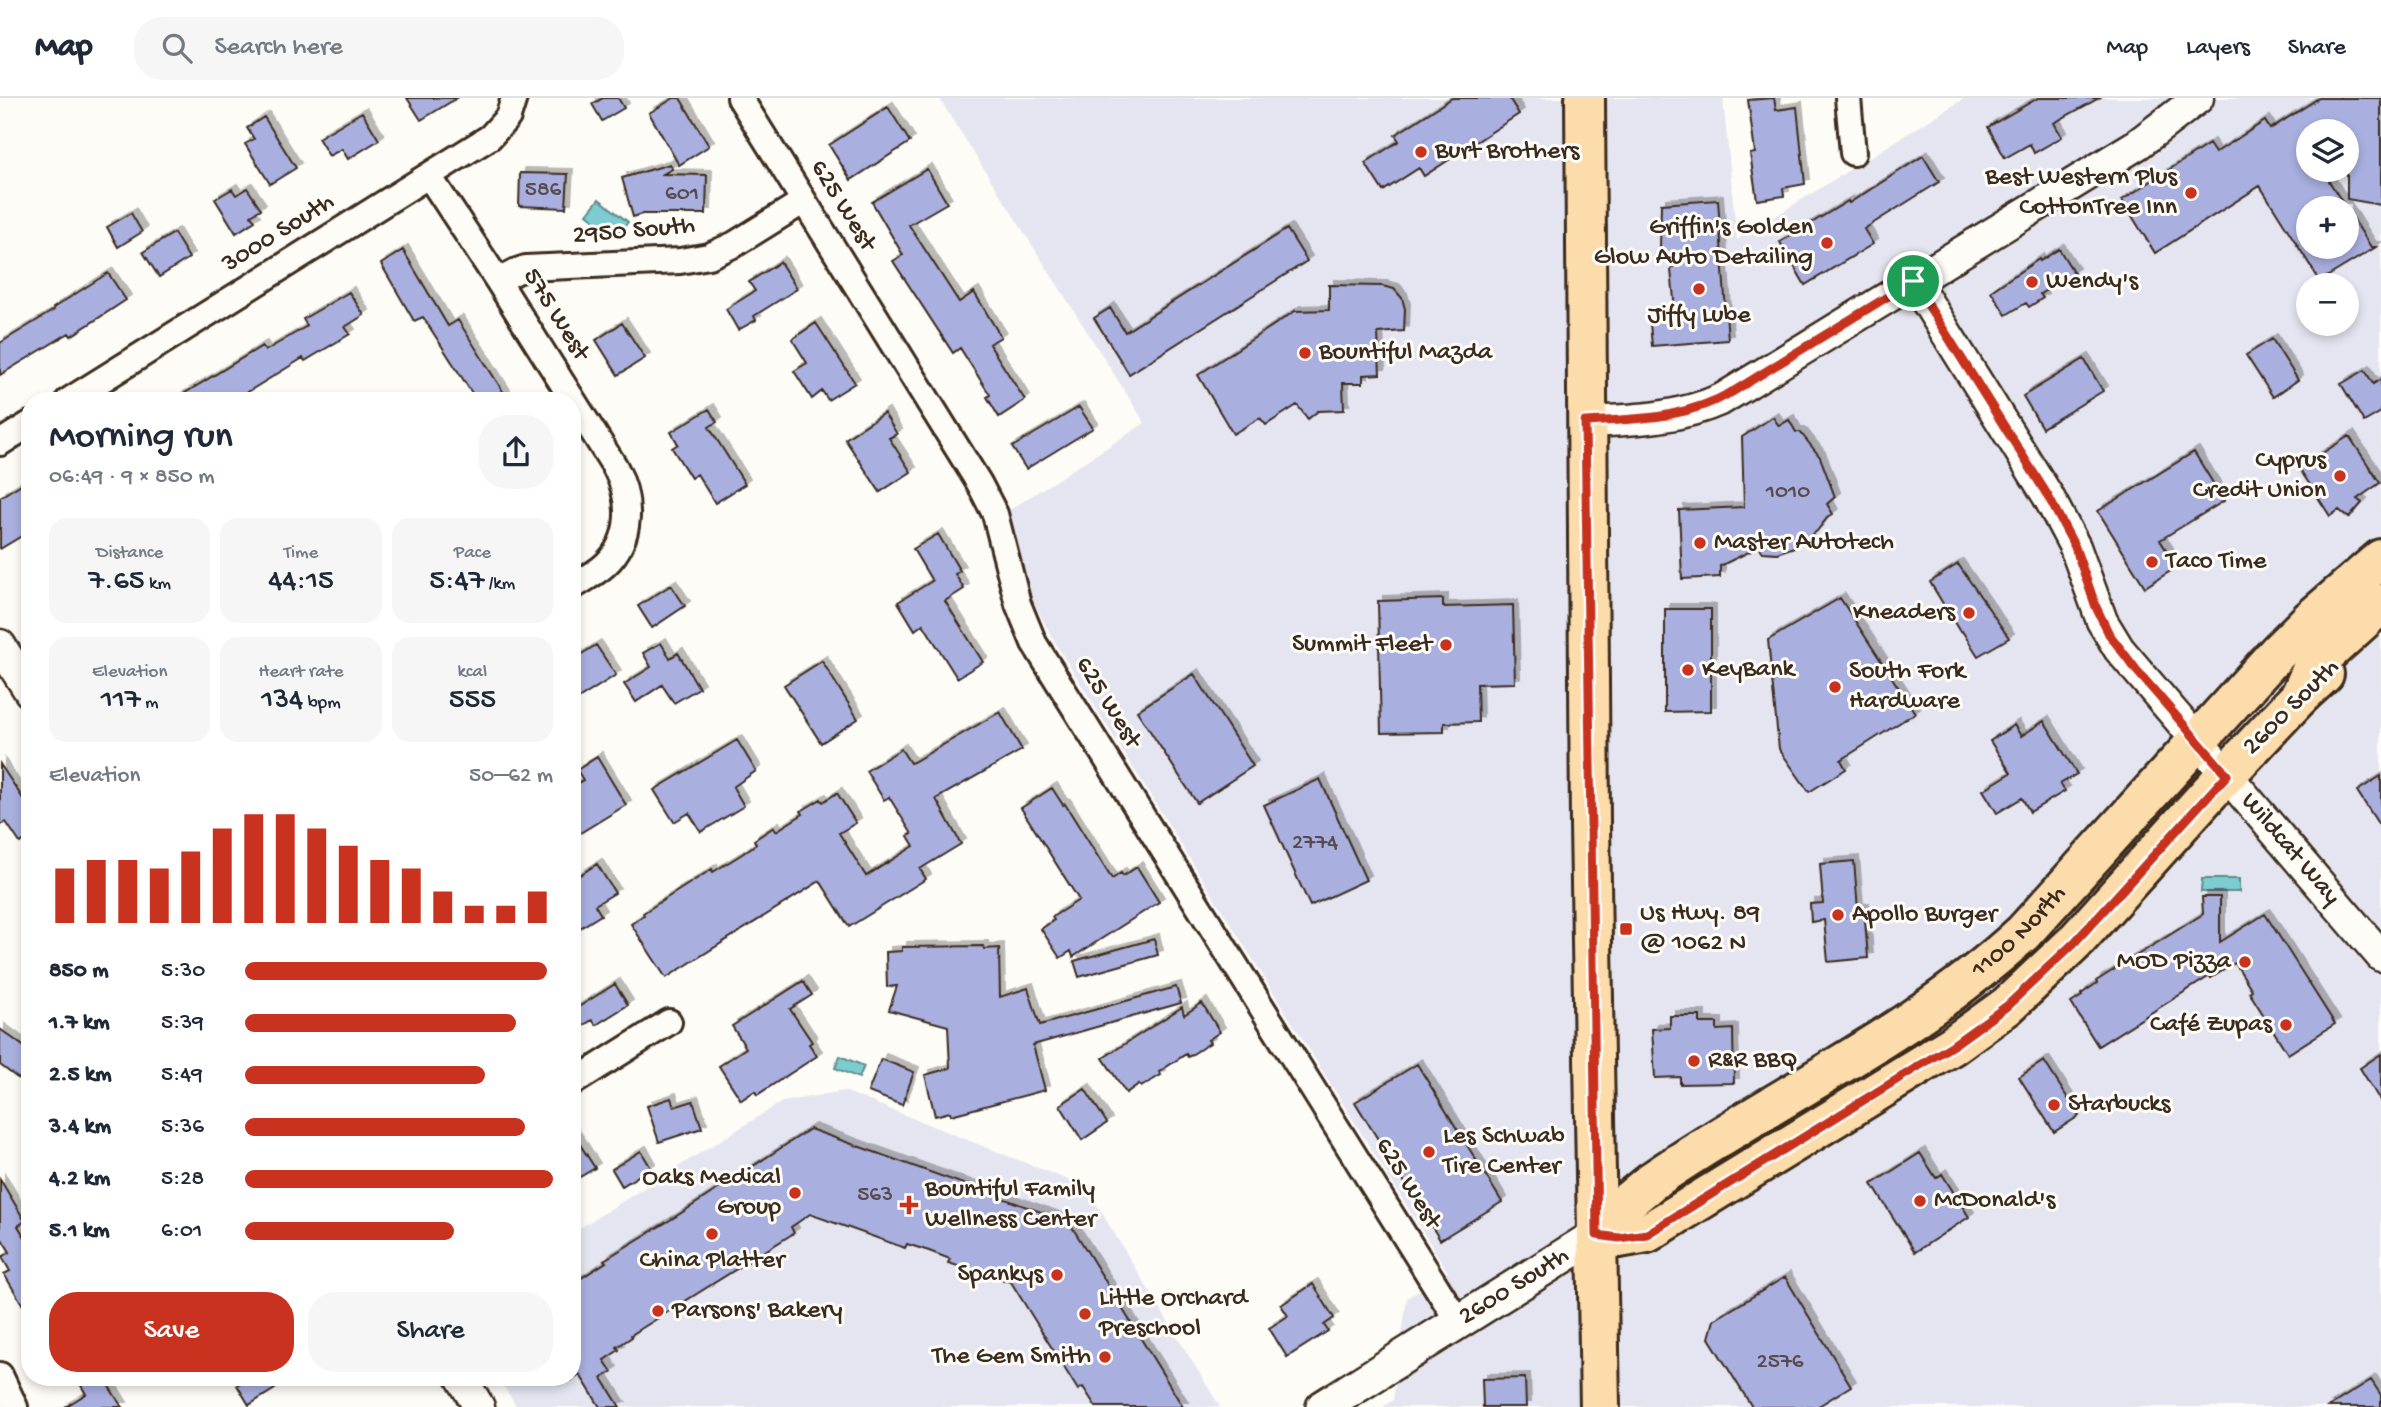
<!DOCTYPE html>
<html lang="en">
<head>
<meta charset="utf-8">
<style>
	:root { --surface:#fff; --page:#f6f6f7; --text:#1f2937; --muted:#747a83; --line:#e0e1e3; --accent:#c8321e }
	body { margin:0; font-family:"Gochi Hand",sans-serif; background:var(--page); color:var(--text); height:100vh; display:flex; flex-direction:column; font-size:26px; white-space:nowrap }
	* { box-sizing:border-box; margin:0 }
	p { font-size:23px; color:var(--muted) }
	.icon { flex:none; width:38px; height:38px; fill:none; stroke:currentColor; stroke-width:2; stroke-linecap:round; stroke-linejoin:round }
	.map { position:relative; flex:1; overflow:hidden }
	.drawer { position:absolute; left:21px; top:294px; width:560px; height:994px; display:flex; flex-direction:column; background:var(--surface); border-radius:28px; box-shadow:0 4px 10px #0003 }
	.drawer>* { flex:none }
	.controls { position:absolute; left:2296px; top:21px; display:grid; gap:14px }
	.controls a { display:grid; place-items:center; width:63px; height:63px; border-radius:50%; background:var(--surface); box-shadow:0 4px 10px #0003; font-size:35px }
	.pin { position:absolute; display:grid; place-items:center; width:60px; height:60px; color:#fff; margin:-30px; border:4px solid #fff; border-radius:50%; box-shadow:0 2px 7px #0007 }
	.round { display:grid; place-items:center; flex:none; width:74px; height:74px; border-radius:28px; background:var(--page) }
	.head { display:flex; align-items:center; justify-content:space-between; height:119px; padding:0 28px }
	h1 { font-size:38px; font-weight:600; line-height:52px }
	.figures { display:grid; grid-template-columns:repeat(3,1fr); gap:10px; height:119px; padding:7px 28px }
	.figures div { display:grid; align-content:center; border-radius:18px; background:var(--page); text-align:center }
	.figures b { font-size:30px; font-weight:600 }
	.figures small { font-size:19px; font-weight:400 }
	.figures p { font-size:19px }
	.chart { height:196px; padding:14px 28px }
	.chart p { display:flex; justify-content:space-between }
	.chart svg { width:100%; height:126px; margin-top:7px; stroke:var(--accent); stroke-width:6 }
	.action { display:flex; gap:14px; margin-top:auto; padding:14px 28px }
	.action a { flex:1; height:80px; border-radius:28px; background:var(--accent); color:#fff; font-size:28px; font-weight:600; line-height:80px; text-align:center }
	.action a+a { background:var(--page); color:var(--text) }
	ul { padding:0 28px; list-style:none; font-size:23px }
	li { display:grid; grid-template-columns:112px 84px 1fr; align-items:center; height:52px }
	li i { height:18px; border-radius:9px; background:var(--accent) }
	header { display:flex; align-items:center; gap:42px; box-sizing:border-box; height:98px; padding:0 35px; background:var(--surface); border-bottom:2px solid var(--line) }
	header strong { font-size:33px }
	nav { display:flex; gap:38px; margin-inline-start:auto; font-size:24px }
	.search { width:490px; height:63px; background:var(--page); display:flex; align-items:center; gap:18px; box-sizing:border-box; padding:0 24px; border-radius:28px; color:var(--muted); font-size:26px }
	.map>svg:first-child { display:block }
	.built { fill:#e4e5f0; fill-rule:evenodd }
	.water { fill:#7bccd2; stroke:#618b8a; stroke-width:2 }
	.building { fill:#a9afdf; stroke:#3b2a1e; stroke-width:2; filter:url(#shadow) }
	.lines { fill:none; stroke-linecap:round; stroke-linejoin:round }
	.minor-casing { stroke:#3b2a1e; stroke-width:30 }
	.tertiary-casing { stroke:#3b2a1e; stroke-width:35 }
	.secondary-casing { stroke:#3b2a1e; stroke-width:38 }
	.primary-casing { stroke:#3b2a1e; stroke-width:44 }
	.motorway-casing { stroke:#3b2a1e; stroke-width:44 }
	.minor { stroke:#fdfcf7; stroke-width:24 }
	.tertiary { stroke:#fdfcf7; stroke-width:30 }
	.secondary { stroke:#fdfcf7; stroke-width:33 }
	.primary { stroke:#fddcac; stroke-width:38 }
	.motorway { stroke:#fddcac; stroke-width:38 }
	.route-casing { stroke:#fff; stroke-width:14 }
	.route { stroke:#c8321e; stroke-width:9 }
	.poi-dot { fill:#c8321e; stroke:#fdfcf7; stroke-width:2.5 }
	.labels { text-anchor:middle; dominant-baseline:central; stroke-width:6; stroke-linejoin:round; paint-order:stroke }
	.number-label { font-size:23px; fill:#564b4e }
	.poi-label { font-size:26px; fill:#3b2a1e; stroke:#fdfcf7; text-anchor:start }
	.street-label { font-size:26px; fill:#3b2a1e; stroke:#fdfcf7 }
</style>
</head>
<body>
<header>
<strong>Map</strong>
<div class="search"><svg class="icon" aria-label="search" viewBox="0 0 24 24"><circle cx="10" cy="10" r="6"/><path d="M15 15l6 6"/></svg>Search here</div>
<nav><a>Map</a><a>Layers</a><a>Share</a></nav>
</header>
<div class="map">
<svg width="2381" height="1309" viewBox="0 0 2381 1309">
	<defs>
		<filter id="shadow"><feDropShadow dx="5" dy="-5" stdDeviation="0" flood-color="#0004"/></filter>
	</defs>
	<rect width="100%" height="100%" fill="#fdfcf7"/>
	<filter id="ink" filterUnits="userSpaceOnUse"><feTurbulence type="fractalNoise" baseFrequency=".0143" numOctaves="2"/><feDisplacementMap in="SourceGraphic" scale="14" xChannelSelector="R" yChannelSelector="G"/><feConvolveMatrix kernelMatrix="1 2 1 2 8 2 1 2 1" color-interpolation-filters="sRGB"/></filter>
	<g filter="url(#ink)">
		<!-- built -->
		<path class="built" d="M939,0H1723L1737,142L1965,0H2381V1309H1383L1393,1302L1407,1200L1448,1174L1054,543L1033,503L1008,413L1145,325ZM2308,33H2347V72H2308ZM2308,110H2347V149H2308ZM2308,187H2347V226H2308Z
			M844,993L1086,1089L1220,1309H517L498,1279H572V1135L782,1004Z"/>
		<!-- water -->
		<path class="water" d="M599,101L628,124L616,139L587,116Z
			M2202,781H2239V794H2201Z
			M840,958L864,968L859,980L835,970Z"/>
		<!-- building -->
		<path class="building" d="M407,0H457L421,22Z
			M603,0H618L624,10L602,23L592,6Z
			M674,0H680L709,48L679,67L649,15Z
			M1452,0H1509L1519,16L1424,78L1419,70L1383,93L1365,65L1399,43L1395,37Z
			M1774,0L1776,12L1797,9L1805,86L1783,90L1784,98L1757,102L1750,56L1755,55L1748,2Z
			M2038,0H2099L2054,25L2062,39L2034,55L2030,46L2005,60L1988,29Z
			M2319,0H2381V107L2347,101V33H2308V72H2322L2346,110H2308V149H2347V111L2371,149H2376L2320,183L2260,88L2155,155L2122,102L2209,46L2215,55L2265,23L2270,31Z
			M888,9L910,44L851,82L829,47Z
			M362,14L379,42L348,61L342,51L329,58L318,40Z
			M264,19L296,70L270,86L245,46L254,41L247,30Z
			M1923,58L1939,84L1864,131L1873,146L1805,187L1780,144L1848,103L1849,105Z
			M670,66L672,71L663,76L707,77L706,116H642L633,119L622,80Z
			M927,71L947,105L909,127L959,204L974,194L1001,239L989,246L1025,302L999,319L987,299L990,297L960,250L953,255L893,163L903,157L872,104Z
			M520,75L568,76L566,110L519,108Z
			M247,90L261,111L251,117L255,123L236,135L215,101L232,91L236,97Z
			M1718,102L1728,242L1652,248L1649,214L1675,211L1671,172L1677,164L1660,151L1661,106Z
			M131,115L142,134L118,149L107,129Z
			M1287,131L1307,163L1129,276L1094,220L1110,210L1125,234Z
			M174,135L189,160L159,179L143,154Z
			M2059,151L2074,175L2040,196L2043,200L2029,209L2026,205L2006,217L1991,193L2039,161L2040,163Z
			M403,152L448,228L458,222L509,303H477L423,219L414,223L381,166Z
			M780,164L797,191L754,218L756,222L738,232L726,211L755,193L749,184Z
			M108,175L126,202L71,238L69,235L0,277V245L54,212L53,210Z
			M1329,187L1382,188L1394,191L1402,200L1405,211L1404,233L1378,235L1380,276L1363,277V285H1343L1344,312L1318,313L1308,321L1297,307L1266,327L1260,320L1233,336L1198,277L1295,213L1329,212Z
			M349,194L364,217L345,229L350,236L305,263L303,260L233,303H172L262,248L265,253L307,228L303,221Z
			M622,225L645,260L618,277L596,242Z
			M816,225L855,285L828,302L822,293L812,301L794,273L807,265L792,241Z
			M2272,241L2298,282L2273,299L2246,257Z
			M2084,261L2103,293L2042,330L2023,298Z
			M2365,272L2373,286L2381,281V314L2364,324L2341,286Z
			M1079,309L1093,330L1026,371L1012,349Z
			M709,311L717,324L709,329L745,386L715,405L697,376L691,380L672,350L678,346L671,334Z
			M884,315L897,336L889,340L911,374L880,394L845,341Z
			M1773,319L1779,328L1789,322L1796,334H1800L1820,359L1835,399L1827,406L1833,416L1827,420L1817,433L1794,449L1777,455L1763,454L1759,449L1720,468V479L1682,481L1679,412L1744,409L1742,339Z
			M2349,338L2380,385L2357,401L2362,405L2349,420L2339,412L2330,418L2299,370Z
			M2194,354L2224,403L2160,442L2177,469L2145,489L2098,413Z
			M23,385L30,396V433L0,451V399Z
			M938,436L960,473L955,476L964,491L945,503L983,564L957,580L923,526L915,532L898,504L932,483L913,451Z
			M1958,466L2009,540L1978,558L1962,533L1960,534L1930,484Z
			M671,487L685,508L652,530L638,508Z
			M1840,500L1915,615L1841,662L1846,671L1809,694L1779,651L1768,542Z
			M1443,501V509L1513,507L1515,585L1477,586L1478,624L1444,625V634L1381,635L1378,503Z
			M1665,511H1711V613L1665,614Z
			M661,545L670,560L678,555L699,590L674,605L662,587L636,604L624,586L651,569L643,555Z
			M596,547L616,577L572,605V562Z
			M822,563L858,621L821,645L784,587Z
			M1194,576L1253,668L1197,705L1137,613Z
			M1000,614L1022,652L936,701L961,746L920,771L926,781L849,829L820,783L666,880L631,826L644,817L643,815L712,771L713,774L742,756L756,746L754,742L774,729L776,733L803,716L801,713L821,701L823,704L837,695L856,725L839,735L866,778L914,748L908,738L912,736L889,699L884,702L866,673L901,651L910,665L913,664Z
			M2044,623L2077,676L2060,686L2065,693L2030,714L2022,700L1997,715L1983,692L2011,675L1990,643L2014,627L2021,638Z
			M737,642L756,673L733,689L744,708L701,734L689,715L674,724L654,692Z
			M597,659L626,707L572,740V688L583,682L577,672Z
			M0,666L30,711V739L20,745L6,724L0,727Z
			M2381,678V730L2357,693Z
			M1320,681L1366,782L1310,808L1264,707Z
			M1052,690L1063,707L1065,706L1112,781L1121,775L1123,778L1137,769L1159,804L1073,859L1071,853L1060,860L1041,831L1054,822L1052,819L1079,802L1021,710Z
			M1854,763L1858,811L1864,810L1868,860L1828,864L1824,822L1811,824L1810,806L1823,805L1820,766Z
			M597,766L615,795L595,807L601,817L572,835V782Z
			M2202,799H2220V844L2265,816L2335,926L2288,956L2249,894L2252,892L2235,865L2211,880L2210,878L2098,948L2071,905L2082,898L2081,896L2097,885L2096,883L2203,816Z
			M1154,841L1158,857L1079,879L1074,863Z
			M983,848L984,851L999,850L1000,899L1028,890L1040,927L1176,889L1181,905L1033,947L1045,992L951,1017L950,1014L935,1018L925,977L950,970L948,928L889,912L897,888L887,889L886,854L902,853V849Z
			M803,883L812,897L790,911L812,944L809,946L817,958L757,997L755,993L741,1002L719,968L746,950L732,928Z
			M615,886L628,907L596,927L592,922L581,929L572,913Z
			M1202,905L1220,934L1208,942L1210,945L1188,959L1186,956L1159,974L1161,977L1141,989L1139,986L1126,995L1103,960L1182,909L1184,917Z
			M1670,918H1700V925H1717V932L1733,931L1734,985L1680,986V979L1655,980L1652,931L1670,930Z
			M0,931L30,953V967L19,981L0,967Z
			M2381,956V1004L2360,970Z
			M881,961L914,974L902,1007L868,994Z
			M2044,963L2079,1018L2054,1034L2019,979Z
			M1417,966L1502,1104L1440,1142L1355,1004Z
			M1085,991L1107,1025L1082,1042L1060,1007Z
			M671,1000L674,1009L693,1003L702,1030L659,1044L647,1008Z
			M810,1031L1069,1124L1183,1309H1096L1083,1289L1078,1292L1011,1184L948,1165L950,1161L929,1153L907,1146L905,1150L810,1116L791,1129L794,1135L631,1237L632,1239L617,1249L619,1252L604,1262L612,1274L602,1280L620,1309H600L580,1277L572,1282V1186L606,1164L604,1162L675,1119Z
			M572,1034L595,1070L580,1079L572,1067Z
			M641,1053L651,1070L622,1088L612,1071Z
			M1920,1055L1936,1080L1942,1076L1969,1119L1915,1154L1872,1086Z
			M0,1081L25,1123L18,1128L30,1147V1219L4,1176L10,1173L2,1159L10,1154L0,1138Z
			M1785,1179L1851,1288L1817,1309H1752L1709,1240L1714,1222Z
			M1313,1186L1334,1220L1324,1227L1328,1233L1287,1259L1269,1230L1288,1218L1281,1207Z
			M76,1279H103L122,1309H65L86,1296Z
			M250,1279H268L275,1291L249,1307L237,1287Z
			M1525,1280L1526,1309H1483L1482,1281Z
			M2371,1282L2381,1297V1309H2328Z"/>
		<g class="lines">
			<!-- minor casing -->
			<g class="minor-casing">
				<path id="minor" d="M740,0L979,385L995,416L1018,506L1034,545L1459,1225
					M1848,0L1853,55
					M429,78L498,183L615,369C632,401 633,441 605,467C595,476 583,482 572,489
					M498,183L517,173L526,170L680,163L709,158L735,146L804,103
					M68,303L490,39L508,19L514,0
					M0,345L30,326
					M572,985L669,924
					M0,1277L15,1309"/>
			</g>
			<!-- tertiary casing -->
			<g class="tertiary-casing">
				<g id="tertiary">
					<path id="s1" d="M1914,183L2048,398L2075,449L2102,523L2119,551L2381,858"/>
					<path d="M1585,324C1633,322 1678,321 1722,301L2138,46L2198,0"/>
					<path d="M0,547L30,594"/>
					<path d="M461,1279L479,1309"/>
				</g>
			</g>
			<!-- secondary casing -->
			<g class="secondary-casing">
				<g id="secondary">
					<path id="s2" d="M1323,1309L1597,1137"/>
				</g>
			</g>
			<!-- primary casing -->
			<g class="primary-casing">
				<g id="primary">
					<path d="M1585,0L1590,727L1600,1309"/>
					<path id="s3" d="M1597,1137L1622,1108L1652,1083C1774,999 1913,937 2023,835L2278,554L2310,522L2381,461"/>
					<path d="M1597,1137L1619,1140L1647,1135L1953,947L2007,908L2074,845L2209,695L2300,598L2324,576"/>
				</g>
			</g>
			<!-- motorway casing -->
			<g class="motorway-casing">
				<path id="motorway" d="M2300,598L2313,568L2381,506"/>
			</g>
			<!-- minor -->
			<use href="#minor" class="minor"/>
			<!-- tertiary -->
			<use href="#tertiary" class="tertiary"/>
			<!-- secondary -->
			<use href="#secondary" class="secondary"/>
			<!-- primary -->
			<use href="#primary" class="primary"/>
			<!-- motorway -->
			<use href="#motorway" class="motorway"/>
		</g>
	</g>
	<g class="lines" filter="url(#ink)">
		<!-- route casing -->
		<g class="route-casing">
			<path id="route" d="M1913,183L2048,398L2075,449L2096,509L2109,536L2138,574L2227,677L2074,845L2007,908L1953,947L1647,1136L1619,1140L1597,1137L1585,324C1640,321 1685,321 1734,293Z"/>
		</g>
		<!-- route -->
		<use href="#route" class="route"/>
	</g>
	<!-- markers -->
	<g class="poi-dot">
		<circle cx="1421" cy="54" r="7"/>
		<circle cx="2191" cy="95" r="7"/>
		<circle cx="1827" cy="145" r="7"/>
		<circle cx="2032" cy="184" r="7"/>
		<circle cx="1699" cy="191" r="7"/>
		<circle cx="1305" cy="255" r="7"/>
		<circle cx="2340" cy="378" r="7"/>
		<circle cx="1700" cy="445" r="7"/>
		<circle cx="2152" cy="464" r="7"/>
		<circle cx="1969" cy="515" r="7"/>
		<circle cx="1446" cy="547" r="7"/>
		<circle cx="1688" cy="572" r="7"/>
		<circle cx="1835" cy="589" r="7"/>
		<circle cx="1838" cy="817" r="7"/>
		<rect x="1619" y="824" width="14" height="14" rx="3.5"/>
		<circle cx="2245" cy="864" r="7"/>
		<circle cx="2286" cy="927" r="7"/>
		<circle cx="1694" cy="963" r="7"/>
		<circle cx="2054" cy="1007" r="7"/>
		<circle cx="1429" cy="1054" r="7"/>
		<circle cx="795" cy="1095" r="7"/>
		<circle cx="1920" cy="1103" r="7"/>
		<path d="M905.5 1096.5h7v7h7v7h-7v7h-7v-7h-7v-7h7z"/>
		<circle cx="712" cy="1136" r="7"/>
		<circle cx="1057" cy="1177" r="7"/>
		<circle cx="658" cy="1213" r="7"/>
		<circle cx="1085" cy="1216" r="7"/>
		<circle cx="1105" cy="1259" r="7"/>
	</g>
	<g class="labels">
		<!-- number labels -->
		<g class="number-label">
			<text x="543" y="92">586</text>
			<text x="682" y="96">601</text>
			<text x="1788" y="394">1010</text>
			<text x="1315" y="745">2774</text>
			<text x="875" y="1097">563</text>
			<text x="1780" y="1264">2576</text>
		</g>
		<!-- poi labels -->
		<g class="poi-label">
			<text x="1435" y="54">Burt Brothers</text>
			<text x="2177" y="80" text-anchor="end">Best Western Plus<tspan x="2177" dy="30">CottonTree Inn</tspan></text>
			<text x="1813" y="130" text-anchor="end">Griffin's Golden<tspan x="1813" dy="30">Glow Auto Detailing</tspan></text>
			<text x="2046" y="184">Wendy's</text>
			<text x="1699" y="218" text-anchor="middle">Jiffy Lube</text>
			<text x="1319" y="255">Bountiful Mazda</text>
			<text x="2326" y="363" text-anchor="end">Cyprus<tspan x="2326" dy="30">Credit Union</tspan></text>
			<text x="1714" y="445">Master Autotech</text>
			<text x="2166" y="464">Taco Time</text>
			<text x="1955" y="515" text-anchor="end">Kneaders</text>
			<text x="1432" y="547" text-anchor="end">Summit Fleet</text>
			<text x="1702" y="572">KeyBank</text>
			<text x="1849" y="574">South Fork<tspan x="1849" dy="30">Hardware</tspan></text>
			<text x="1640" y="816">Us Hwy. 89<tspan x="1640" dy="30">@ 1062 N</tspan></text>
			<text x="1852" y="817">Apollo Burger</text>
			<text x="2231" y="864" text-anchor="end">MOD Pizza</text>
			<text x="2272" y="927" text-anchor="end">Café Zupas</text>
			<text x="1708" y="963">R&amp;R BBQ</text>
			<text x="2068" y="1007">Starbucks</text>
			<text x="1443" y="1039">Les Schwab<tspan x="1443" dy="30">Tire Center</tspan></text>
			<text x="781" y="1080" text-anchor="end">Oaks Medical<tspan x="781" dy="30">Group</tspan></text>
			<text x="925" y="1092">Bountiful Family<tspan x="925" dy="30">Wellness Center</tspan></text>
			<text x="1934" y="1103">McDonald's</text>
			<text x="712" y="1163" text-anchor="middle">China Platter</text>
			<text x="1043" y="1177" text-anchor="end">Spankys</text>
			<text x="1099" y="1201">Little Orchard<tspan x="1099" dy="30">Preschool</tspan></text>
			<text x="672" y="1213">Parsons' Bakery</text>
			<text x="1091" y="1259" text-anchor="end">The Gem Smith</text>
		</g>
		<!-- street labels -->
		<g class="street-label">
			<text transform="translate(842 108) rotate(58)">625 West</text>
			<text transform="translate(634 134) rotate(-5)">2950 South</text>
			<text transform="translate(279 136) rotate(-32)">3000 South</text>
			<text transform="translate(555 217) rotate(58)">575 West</text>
			<text transform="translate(1107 605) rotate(58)">625 West</text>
			<text transform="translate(2292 610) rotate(-45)">2600 South</text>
			<text stroke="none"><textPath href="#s1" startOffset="686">Wildcat Way</textPath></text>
			<text stroke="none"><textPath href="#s3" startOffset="522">1100 North</textPath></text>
			<text transform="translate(1407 1086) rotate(58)">625 West</text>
			<text stroke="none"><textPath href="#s2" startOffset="226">2600 South</textPath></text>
		</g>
	</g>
</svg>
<div class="controls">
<a><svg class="icon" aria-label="layers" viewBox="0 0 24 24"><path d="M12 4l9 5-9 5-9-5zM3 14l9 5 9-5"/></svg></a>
<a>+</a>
<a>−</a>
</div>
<div class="pin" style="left:1913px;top:183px;background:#1e9e55"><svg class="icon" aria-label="arrive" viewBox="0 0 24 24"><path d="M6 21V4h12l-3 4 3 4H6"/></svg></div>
<section class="drawer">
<div class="head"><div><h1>Morning run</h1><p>06:49 · 9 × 850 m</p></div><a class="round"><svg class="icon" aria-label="share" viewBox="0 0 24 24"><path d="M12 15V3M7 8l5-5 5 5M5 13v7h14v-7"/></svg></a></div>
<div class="figures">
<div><p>Distance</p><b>7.65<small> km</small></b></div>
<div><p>Time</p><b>44:15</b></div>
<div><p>Pace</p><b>5:47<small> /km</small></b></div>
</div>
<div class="figures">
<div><p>Elevation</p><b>117<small> m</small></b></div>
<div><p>Heart rate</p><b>134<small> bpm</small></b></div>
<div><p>kcal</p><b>555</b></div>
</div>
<div class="chart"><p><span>Elevation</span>50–62 m</p>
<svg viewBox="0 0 160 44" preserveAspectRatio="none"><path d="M5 44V25M15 44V22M25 44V22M35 44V25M45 44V19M55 44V11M65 44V6M75 44V6M85 44V11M95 44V17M105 44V22M115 44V25M125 44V33M135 44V38M145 44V38M155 44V33"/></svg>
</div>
<ul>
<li><b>850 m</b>5:30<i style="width:98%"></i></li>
<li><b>1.7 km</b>5:39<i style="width:88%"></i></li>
<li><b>2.5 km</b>5:49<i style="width:78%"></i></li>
<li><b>3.4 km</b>5:36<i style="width:91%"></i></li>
<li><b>4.2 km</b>5:28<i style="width:100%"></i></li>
<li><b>5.1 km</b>6:01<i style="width:68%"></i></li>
</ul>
<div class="action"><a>Save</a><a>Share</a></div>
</section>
</div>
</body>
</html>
